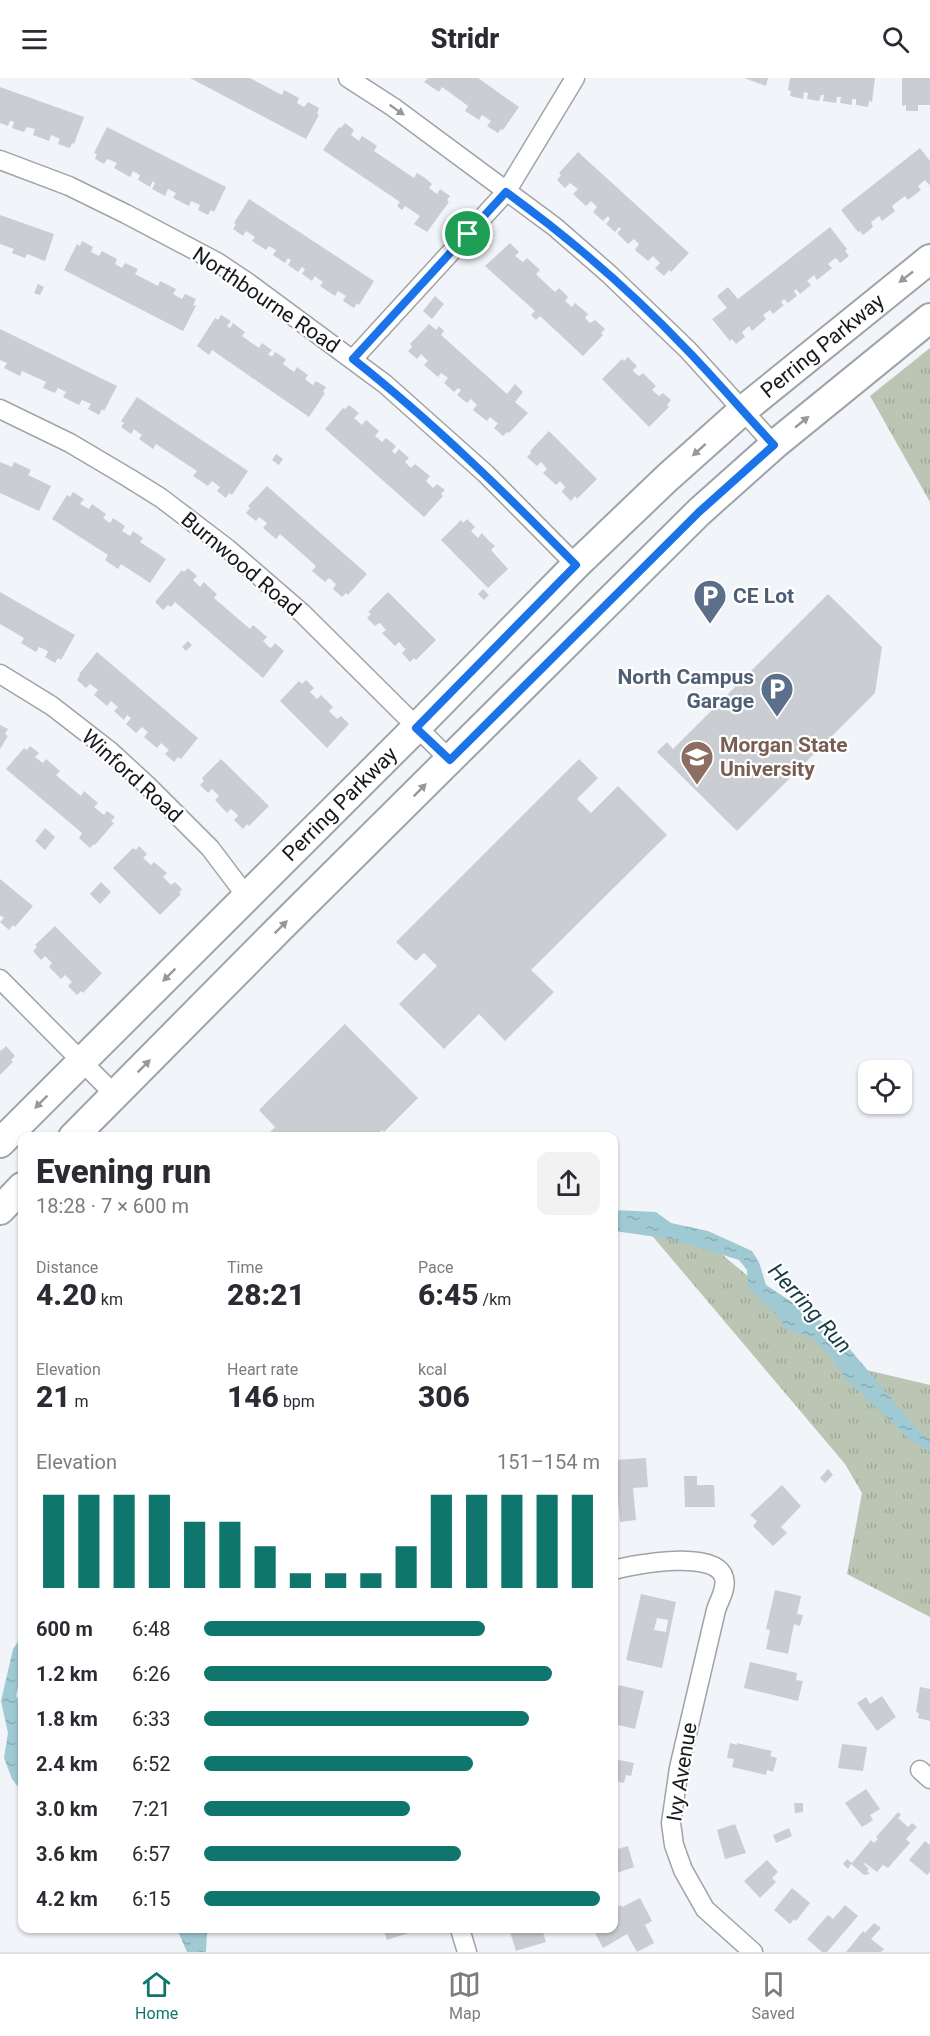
<!DOCTYPE html>
<html lang="en">
<head>
<meta charset="utf-8">
<style>
	:root { --surface:#fff; --page:#f2f2f3; --text:#2b2b33; --muted:#7c7c81; --line:#e1e1e2; --accent:#0f766e }
	body { margin:0; font-family:Roboto,sans-serif; background:var(--page); color:var(--text); height:100vh; display:flex; flex-direction:column; font-size:22px; white-space:nowrap }
	* { box-sizing:border-box; margin:0 }
	p { font-size:20px; color:var(--muted) }
	.icon { flex:none; width:33px; height:33px; fill:none; stroke:currentColor; stroke-width:2; stroke-linecap:round; stroke-linejoin:round }
	.map { position:relative; flex:1; overflow:hidden }
	.sheet { position:absolute; left:18px; top:1054px; width:600px; height:801px; display:flex; flex-direction:column; background:var(--surface); border-radius:12px; box-shadow:0 2px 4px #0004 }
	.sheet>* { flex:none }
	.buttons { position:absolute; left:858px; top:982px; display:grid; gap:12px }
	.buttons a { display:grid; place-items:center; width:54px; height:54px; border-radius:12px; background:var(--surface); box-shadow:0 2px 4px #0004; font-size:30px }
	.pin { position:absolute; display:grid; place-items:center; width:51px; height:51px; color:#fff; margin:-26px; border:3px solid #fff; border-radius:50%; box-shadow:0 2px 6px #0007 }
	.round { display:grid; place-items:center; flex:none; width:63px; height:63px; border-radius:12px; background:var(--page) }
	.summary { display:flex; align-items:center; justify-content:space-between; height:102px; padding:0 18px }
	h1 { font-size:33px; font-weight:800; line-height:45px }
	.stats { display:grid; grid-template-columns:repeat(3,1fr); gap:9px; height:102px; padding:6px 18px }
	.stats div { display:grid; align-content:center }
	.stats b { font-size:30px; font-weight:800 }
	.stats small { font-size:16px; font-weight:400 }
	.stats p { font-size:16px }
	.chart { height:168px; padding:12px 18px }
	.chart p { display:flex; justify-content:space-between }
	.chart svg { width:100%; height:108px; margin-top:6px; stroke:var(--accent); stroke-width:6 }
	ul { padding:0 18px; list-style:none; font-size:20px }
	li { display:grid; grid-template-columns:96px 72px 1fr; align-items:center; height:45px }
	li i { height:15px; border-radius:8px; background:var(--accent) }
	header { display:flex; justify-content:space-between; align-items:center; height:78px; padding:0 18px; background:var(--surface); font-size:27px; font-weight:800 }
	.tab-bar { display:flex; justify-content:space-around; align-items:center; height:84px; border-top:2px solid var(--line); background:var(--surface); font-size:16px; color:var(--muted) }
	.tab-bar a { display:grid; justify-items:center; gap:3px }
	.tab-bar .selected { color:var(--accent) }
	.map>svg:first-child { display:block }
	.park { fill:url(#park-tufts) }
	.water { fill:url(#water-ripples) }
	.building { fill:#cacdd1; fill-rule:evenodd }
	.lines { fill:none; stroke-linecap:round; stroke-linejoin:round }
	.street-casing { stroke:#a0a3a7; stroke-width:21 }
	.primary-casing { stroke:#a0a3a7; stroke-width:32 }
	.street { stroke:#fff; stroke-width:18 }
	.primary { stroke:#fff; stroke-width:28 }
	.oneway { fill:#979898 }
	.route-casing { stroke:#fff; stroke-width:12 }
	.route { stroke:#1a73e8; stroke-width:8 }
	.labels { text-anchor:middle; dominant-baseline:central; stroke-width:4.5; stroke-linejoin:round; paint-order:stroke }
	.street-label { font-size:21px; fill:#18191b; stroke:#fff }
	.service-label { font-size:21px; font-weight:bold; fill:#4e5e75; stroke:#fff; text-anchor:start }
	.education-label { font-size:21px; font-weight:bold; fill:#785e54; stroke:#fff; text-anchor:start }
	.water-label { font-size:22px; font-style:italic; fill:#163d45; stroke:#fff }
</style>
</head>
<body>
<header><svg class="icon" aria-label="menu" viewBox="0 0 24 24"><path d="M4 6h16M4 12h16M4 18h16"/></svg>Stridr<svg class="icon" aria-label="search" viewBox="0 0 24 24"><circle cx="10" cy="10" r="6"/><path d="M15 15l6 6"/></svg></header>
<div class="map">
<svg width="930" height="1874" viewBox="0 0 930 1874">
	<defs>
		<pattern id="park-tufts" width="24" height="20" patternUnits="userSpaceOnUse" patternTransform="scale(1.5)"><rect width="24" height="20" fill="#bbc5b3"/><path d="M3 7l-1-3M5 7V3M7 7l1-3M15 17l-1-3M17 17v-4M19 17l1-3" fill="none" stroke="#a0a999"/></pattern>
		<pattern id="water-ripples" width="26" height="14" patternUnits="userSpaceOnUse" patternTransform="scale(1.5)"><rect width="26" height="14" fill="#9fc9d3"/><path d="M2 4q2-2 4 0t4 0M15 11q2-2 4 0t4 0" fill="none" stroke="#88acb5"/></pattern>
	</defs>
	<rect width="100%" height="100%" fill="#f1f5f9"/>
	<!-- park -->
	<path class="park" d="M930,270V424L870,318Z
		M649,1154L701,1159L858,1290L930,1307V1539L847,1496L862,1415L845,1386Z"/>
	<!-- water -->
	<path class="water" d="M614,1132L656,1134L671,1145L708,1153L752,1173L759,1184L766,1207L833,1251L922,1357L930,1359V1374L910,1362L846,1301L830,1278L810,1259L787,1252L778,1239L748,1209L747,1192L739,1182L671,1161L614,1153Z
		M22,1558V1591L16,1618L22,1628V1714L12,1701L4,1680L8,1655L1,1623L13,1571Z
		M177,1851H205L207,1855L206,1874H187Z"/>
	<!-- building -->
	<path class="building" d="M190,0H250L282,17L284,12L299,20L297,25L304,29L308,24L319,30L317,36L319,37L306,61Z
		M428,0H478L519,29L503,52L501,51L498,55L487,48L491,43L482,37L479,42L473,38L465,33L468,28L449,14L442,9L439,14L424,4Z
		M744,0H768L766,8Z
		M790,0H875L872,24L869,23L868,29L856,27V21H852V27L840,25L841,19H837L836,25L823,23L824,17H821L819,23L807,21L808,15L804,14L803,21L790,18L791,13L788,12Z
		M902,0H930V27H918V33H906V27L902,28Z
		M0,9L84,39L74,66L72,65L70,70L58,66L60,61L58,60L51,57L49,63L33,57L35,51L27,49L24,54L12,50L14,44L12,43H10L8,48L0,45Z
		M345,45L354,52L351,57L359,63L362,58L370,63L377,68L374,73L414,100L417,95L425,100L432,106L429,110L437,116L440,111L450,118L447,122L449,124L427,154L414,146L420,138L405,128L402,132L397,128L400,124L323,72L339,49L341,50Z
		M107,49L226,109L214,134L211,132L208,137L198,132L200,127L198,126L191,123L189,128L173,120L176,115L168,111L165,118L152,111L155,105L153,103L150,109L138,102L140,97L133,93L130,99L114,90L117,85L110,82L107,81L104,86L95,81L97,76L94,75Z
		M920,70L930,83V106L929,107L925,102L918,108L921,112L908,122L905,118L897,124L892,128L895,133L882,143L879,138L871,144L873,149L863,157L860,153L858,154L841,132Z
		M578,74L689,175L671,194L669,192L664,198L655,190L660,185L653,178L648,183L635,172L639,166L634,161L628,166L617,155L621,151L619,149L615,154L606,146L610,141L608,138L603,143L593,134L597,129L591,123L586,128L573,116L578,111L570,105L565,110L557,102L561,97L559,95Z
		M249,121L374,203L359,227L357,225L354,230L343,223L346,218L338,213L335,218L320,208L323,204L317,200L315,198L312,203L302,196L305,191L302,189L298,194L288,187L291,182L288,180L285,185L273,177L276,172L269,168L266,172L252,163L255,159L246,153L243,158L233,151L236,146L234,145Z
		M0,137L54,156L45,183L27,176L25,180L12,175L14,171L0,166Z
		M830,149L847,171L845,173L849,178L840,185L836,180L834,181L828,186L832,190L817,202L814,197L807,203L811,207L800,216L796,211L794,213L797,218L788,225L784,221L781,224L784,227L773,236L770,232L763,237L766,241L752,253L749,248L742,254L745,259L736,266L732,261L730,263L712,241L727,230L717,218L728,209L738,221Z
		M82,163L93,169L91,174L99,178L102,173L117,181L115,186L122,190L125,185L138,191L135,196L158,208L160,203L176,211L173,216L182,221L185,216L196,221L193,227L196,228L183,253L64,192L77,166L80,168Z
		M510,165L519,174L515,178L523,184L527,180L540,192L536,196L542,202L555,214L559,210L568,219L565,223L572,229L575,225L588,236L585,240L590,245L595,242L605,251L601,255L603,257L583,278L540,238L536,242L531,237L535,233L485,188Z
		M38,206L44,209L40,217L34,215Z
		M435,218L444,226L432,241L423,233Z
		M221,237L231,243L227,248L230,250L233,245L245,254L242,258L259,270L262,265L272,272L268,276L272,279L275,274L286,281L283,286L294,294L297,289L308,297L305,301L310,305L313,307L316,303L326,309L323,314L325,315L309,339L212,272L209,277L197,268L215,240L218,242Z
		M429,246L436,252L439,248L444,253L441,257L507,316L515,306L523,314L515,324L528,335L509,355L507,354L503,358L494,350L498,345L496,344L490,339L487,343L473,332L477,327L471,321L467,325L457,317L461,312L458,310L454,314L444,305L448,300L441,295L438,299L424,287L428,283L421,276L417,281L408,273L412,269L410,266Z
		M0,251L117,308L104,333L102,331L99,337L88,331L91,326L82,322L79,327L63,319L66,314L58,310L55,315L43,310L46,304L22,293L20,298L4,290L7,285L0,282Z
		M628,279L637,288L633,292L634,294L639,298L643,295L656,308L652,312L659,318L663,315L671,322L667,327L669,329L649,349L602,301L622,281L624,283Z
		M137,319L248,393L232,417L229,415L226,420L217,413L220,409L212,403L208,408L193,398L197,393L156,366L153,371L139,361L142,357L134,351L131,356L121,349L124,345L121,343Z
		M349,327L359,335L354,340L362,347L366,342L379,353L375,358L382,364L386,360L396,368L392,373L395,376L399,371L409,380L405,384L411,390L415,386L430,398L426,403L433,410L437,406L445,412L441,416L443,418L424,439L325,351L343,330L345,331Z
		M549,353L597,401L577,421L575,418L571,423L562,414L565,409L560,403L556,407L543,395L547,391L542,385L541,384L537,388L527,379L531,375L530,373Z
		M276,376L283,381L279,387L272,382Z
		M0,384L12,389L14,384L31,392L28,397L51,408L39,433L0,415Z
		M267,408L367,496L348,517L346,515L342,519L333,511L336,506L329,500L325,504L312,493L316,488L280,456L276,461L263,450L267,445L259,439L256,443L246,435L250,430L248,428Z
		M73,414L84,421L80,426L89,431L92,426L106,436L103,440L110,445L113,440L125,448L122,453L130,458L133,453L143,460L140,464L166,481L150,505L121,486L118,491L105,482L108,477L52,441L67,417L70,419Z
		M467,441L475,449L471,453L478,460L482,455L488,462L495,468L491,472L508,491L488,510L441,462L461,442L463,445Z
		M188,490L197,498L193,502L200,509L204,504L211,511L217,516L214,520L250,551L253,547L267,559L263,563L269,569L271,570L275,565L284,573L263,600L175,524L171,529L168,527L163,532L155,524L182,492L184,494Z
		M483,511L489,517L484,522L478,516Z
		M0,514L75,557L61,582L58,580L55,585L45,579L48,574L46,572L39,569L36,574L21,565L24,560L0,546Z
		M388,514L436,562L416,582L414,580L410,584L402,575L406,571L404,570L399,564L395,568L382,555L386,552L381,546L379,545L375,548L367,540L371,536L368,534Z
		M828,516L882,569L875,615L737,753L657,674L667,664L673,671Z
		M188,563L192,567L186,573L182,569Z
		M97,574L198,660L181,681L178,679L174,684L165,676L169,672L161,665L157,670L144,659L148,654L142,649L136,655L126,646L131,640L127,637L124,642L114,633L118,629L111,623L107,628L94,617L98,612L90,606L86,610L77,602L80,597L79,596Z
		M306,602L314,610L310,614L317,621L321,617L333,629L329,633L337,641L341,638L349,646L327,670L280,623L299,603L302,606Z
		M0,647L8,651L5,656L8,658L0,671Z
		M30,668L39,675L35,679L43,685L46,681L60,693L56,697L81,718L84,713L98,725L94,729L104,737L107,733L115,739L111,743L114,745L95,767L94,766L90,770L79,760L82,755L6,691L24,670L27,672Z
		M221,681L269,728L249,748L247,746L243,751L234,742L238,738L237,736L231,731L227,735L215,722L219,718L212,711L208,715L200,707L204,703L202,700Z
		M579,681L598,700L577,721L591,735L618,708L667,757L531,892L554,914L505,963L479,936L444,971L399,926L437,888L424,875L416,883L396,864Z
		M45,750L55,759L45,772L35,763Z
		M139,768L147,776L143,780L151,787L154,784L167,795L163,799L171,807L175,804L182,811L179,815L181,816L160,837L113,790L133,770L136,772Z
		M0,801L33,828L15,849L13,847L9,852L0,844L4,840L0,837Z
		M101,804L111,814L100,826L90,816Z
		M55,848L102,895L83,915L81,913L77,917L68,908L72,904L65,897L61,901L49,889L52,885L45,878L41,882L33,873L37,869L35,867Z
		M345,946L418,1020L384,1054L382,1052L375,1059H265L275,1049L259,1032Z
		M6,968L15,978L11,982L13,984L0,997V971L1,973Z
		M646,1380L648,1409L633,1410L636,1442L620,1444L617,1411L614,1412V1382Z
		M828,1391L833,1397L825,1405L820,1400Z
		M684,1398H697V1407H714L715,1429H685Z
		M782,1407L801,1428L781,1449L787,1455L773,1468L753,1448L757,1443L750,1437Z
		M775,1512L801,1518L797,1536L803,1537L800,1548L794,1546L788,1576L766,1571L770,1552L766,1551Z
		M641,1516L676,1524L662,1590L626,1582ZM657,1540L668,1542L666,1554L654,1552Z
		M750,1584L797,1595L796,1602L803,1603L798,1623L744,1610Z
		M619,1607L644,1613L635,1651L614,1646V1629Z
		M920,1609L930,1611V1643L918,1640L919,1635L916,1634Z
		M882,1618L896,1639L877,1653L857,1625L866,1619L870,1626Z
		M730,1665L737,1667V1665L772,1673L770,1678L777,1680L773,1694L767,1692L766,1697L732,1689L734,1681L727,1680Z
		M842,1666L867,1669L863,1693L838,1690Z
		M614,1681L634,1685L631,1698L626,1697L624,1705L614,1703Z
		M866,1711L880,1731L870,1737L873,1742L862,1749L845,1725Z
		M794,1725H803V1734L795,1735Z
		M898,1734L901,1737L898,1740L908,1749L912,1745L917,1749L906,1761L910,1765L888,1790L883,1787L877,1794L865,1785L864,1786L869,1791L867,1793L870,1796L864,1797L851,1786L848,1791L843,1786L847,1781L852,1785L871,1762L874,1765L878,1761L876,1759Z
		M735,1746L746,1775L725,1781L717,1752Z
		M789,1750L792,1758L776,1765L773,1757Z
		M925,1763L930,1767V1794L927,1797L909,1782Z
		M628,1768L634,1789L614,1796V1772Z
		M767,1782L778,1794L772,1800L776,1804L760,1820L744,1803Z
		M792,1810L810,1825L796,1843L794,1841L790,1846L774,1832Z
		M640,1820L652,1843L645,1847L654,1865L637,1874L627,1856L603,1870L593,1851H614V1831L621,1827L622,1829Z
		M845,1827L858,1838L827,1874H822L807,1861L828,1837L833,1841Z
		M874,1845L881,1850L871,1861L884,1871L881,1874H846L863,1853L865,1855Z
		M383,1851H415V1853L387,1862Z
		M509,1851H534L535,1853L542,1851L546,1864L516,1873Z"/>
	<g class="lines">
		<!-- street casing -->
		<g class="street-casing">
			<path id="street" d="M348,0L393,29L555,149L609,196L688,272L774,367
				M0,82L69,108L126,136L217,184L247,204L385,306L486,396L576,487
				M353,281L506,114L575,0
				M0,331L70,365L129,400L161,420L228,471L302,535L450,682
				M0,596L52,628L110,673L148,708L210,770L247,819
				M0,901L115,1017
				M614,1492C635,1486 717,1471 724,1500C727,1511 719,1522 716,1532L679,1690L671,1745L674,1767L683,1792L705,1831L753,1874
				M920,1692L930,1701
				M460,1851L467,1874"/>
		</g>
		<!-- primary casing -->
		<g class="primary-casing">
			<g id="primary">
				<path d="M73,1059L280,850L699,434L774,367L930,240"/>
				<path id="s1" d="M0,1065L416,650L576,487L667,400L742,333L930,181"/>
				<path d="M0,1132L22,1109"/>
			</g>
		</g>
		<!-- street -->
		<use href="#street" class="street"/>
		<!-- primary -->
		<use href="#primary" class="primary"/>
	</g>
	<!-- one-way arrows -->
	<defs><path id="oneway-solid" d="M-6-.8H1V-3.2L6.5 0L1 3.2V.8H-6Z" transform="scale(1.5)"/></defs>
	<g class="oneway">
		<use href="#oneway-solid" transform="translate(397 32) rotate(35)"/>
		<use href="#oneway-solid" transform="translate(906 199) rotate(142)"/>
		<use href="#oneway-solid" transform="translate(802 344) rotate(-39)"/>
		<use href="#oneway-solid" transform="translate(699 372) rotate(138)"/>
		<use href="#oneway-solid" transform="translate(420 712) rotate(-45)"/>
		<use href="#oneway-solid" transform="translate(281 849) rotate(-45)"/>
		<use href="#oneway-solid" transform="translate(169 897) rotate(135)"/>
		<use href="#oneway-solid" transform="translate(144 988) rotate(-45)"/>
		<use href="#oneway-solid" transform="translate(41 1024) rotate(135)"/>
	</g>
	<g class="lines">
		<!-- route casing -->
		<g class="route-casing">
			<path id="route" d="M506,114C571,161 632,214 688,273C717,303 745,336 774,367L699,434L450,682L416,650L576,487C505,415 433,344 353,281Z"/>
		</g>
		<!-- route -->
		<use href="#route" class="route"/>
	</g>
	<!-- icons -->
	<defs>
		<g id="parking-pin" transform="scale(1.725)"><path d="M0 17L-7.5 6A9.5 9.5 0 1 1 7.5 6Z" fill="#5c6f8a" stroke="#fff"/><path d="M-3.5-5.5H1a3.5 3.5 0 0 1 0 7H-1V5.5H-3.5ZM-1-3.4V-.6H.8a1.4 1.4 0 0 0 0-2.8Z" fill="#fff"/></g>
		<g id="university-pin" transform="scale(1.725)"><path d="M0 17L-7.5 6A9.5 9.5 0 1 1 7.5 6Z" fill="#8d6e63" stroke="#fff"/><path d="M0-5L7-2L0 1L-7-2ZM-4 1L0 2.5L4 1V4Q0 6-4 4Z" fill="#fff"/></g>
	</defs>
	<g fill-rule="evenodd">
		<use href="#parking-pin" x="710" y="518"/>
		<use href="#parking-pin" x="777" y="611"/>
		<use href="#university-pin" x="697" y="679"/>
	</g>
	<g class="labels">
		<!-- street labels -->
		<g class="street-label">
			<text transform="translate(266 222) rotate(34)">Northbourne Road</text>
			<text stroke="none"><textPath href="#s1" startOffset="1146">Perring Parkway</textPath></text>
			<text transform="translate(241 486) rotate(40)">Burnwood Road</text>
			<text transform="translate(132 698) rotate(42)">Winford Road</text>
			<text stroke="none"><textPath href="#s1" startOffset="480">Perring Parkway</textPath></text>
			<text transform="translate(682 1694) rotate(-81)">Ivy Avenue</text>
		</g>
		<!-- service labels -->
		<g class="service-label">
			<text x="733" y="518">CE Lot</text>
			<text x="754" y="599" text-anchor="end">North Campus<tspan x="754" dy="24">Garage</tspan></text>
		</g>
		<!-- education labels -->
		<g class="education-label">
			<text x="720" y="667">Morgan State<tspan x="720" dy="24">University</tspan></text>
		</g>
		<!-- water labels -->
		<g class="water-label">
			<text transform="translate(810 1230) rotate(48)">Herring Run</text>
		</g>
	</g>
</svg>
<div class="buttons">
<a><svg class="icon" aria-label="locate" viewBox="0 0 24 24"><circle cx="12" cy="12" r="6"/><path d="M12 2v4M12 18v4M2 12h4M18 12h4"/></svg></a>
</div>
<div class="pin" style="left:468px;top:156px;background:#1e9e55"><svg class="icon" aria-label="arrive" viewBox="0 0 24 24"><path d="M6 21V4h12l-3 4 3 4H6"/></svg></div>
<section class="sheet">
<div class="summary"><div><h1>Evening run</h1><p>18:28 · 7 × 600 m</p></div><a class="round"><svg class="icon" aria-label="share" viewBox="0 0 24 24"><path d="M12 15V3M7 8l5-5 5 5M5 13v7h14v-7"/></svg></a></div>
<div class="stats">
<div><p>Distance</p><b>4.20<small> km</small></b></div>
<div><p>Time</p><b>28:21</b></div>
<div><p>Pace</p><b>6:45<small> /km</small></b></div>
</div>
<div class="stats">
<div><p>Elevation</p><b>21<small> m</small></b></div>
<div><p>Heart rate</p><b>146<small> bpm</small></b></div>
<div><p>kcal</p><b>306</b></div>
</div>
<div class="chart"><p><span>Elevation</span>151–154 m</p>
<svg viewBox="0 0 160 44" preserveAspectRatio="none"><path d="M5 44V6M15 44V6M25 44V6M35 44V6M45 44V17M55 44V17M65 44V27M75 44V38M85 44V38M95 44V38M105 44V27M115 44V6M125 44V6M135 44V6M145 44V6M155 44V6"/></svg>
</div>
<ul>
<li><b>600 m</b>6:48<i style="width:71%"></i></li>
<li><b>1.2 km</b>6:26<i style="width:88%"></i></li>
<li><b>1.8 km</b>6:33<i style="width:82%"></i></li>
<li><b>2.4 km</b>6:52<i style="width:68%"></i></li>
<li><b>3.0 km</b>7:21<i style="width:52%"></i></li>
<li><b>3.6 km</b>6:57<i style="width:65%"></i></li>
<li><b>4.2 km</b>6:15<i style="width:100%"></i></li>
</ul>
</section>
</div>
<nav class="tab-bar">
<a class="selected"><svg class="icon" aria-label="home" viewBox="0 0 24 24"><path d="M3 11l9-7 9 7M6 9v11h12V9"/></svg>Home</a>
<a><svg class="icon" aria-label="map" viewBox="0 0 24 24"><path d="M3 6l6-2 6 2 6-2v14l-6 2-6-2-6 2zM9 4v14M15 6v14"/></svg>Map</a>
<a><svg class="icon" aria-label="saved" viewBox="0 0 24 24"><path d="M7 4h10v16l-5-4-5 4z"/></svg>Saved</a>
</nav>
</body>
</html>
